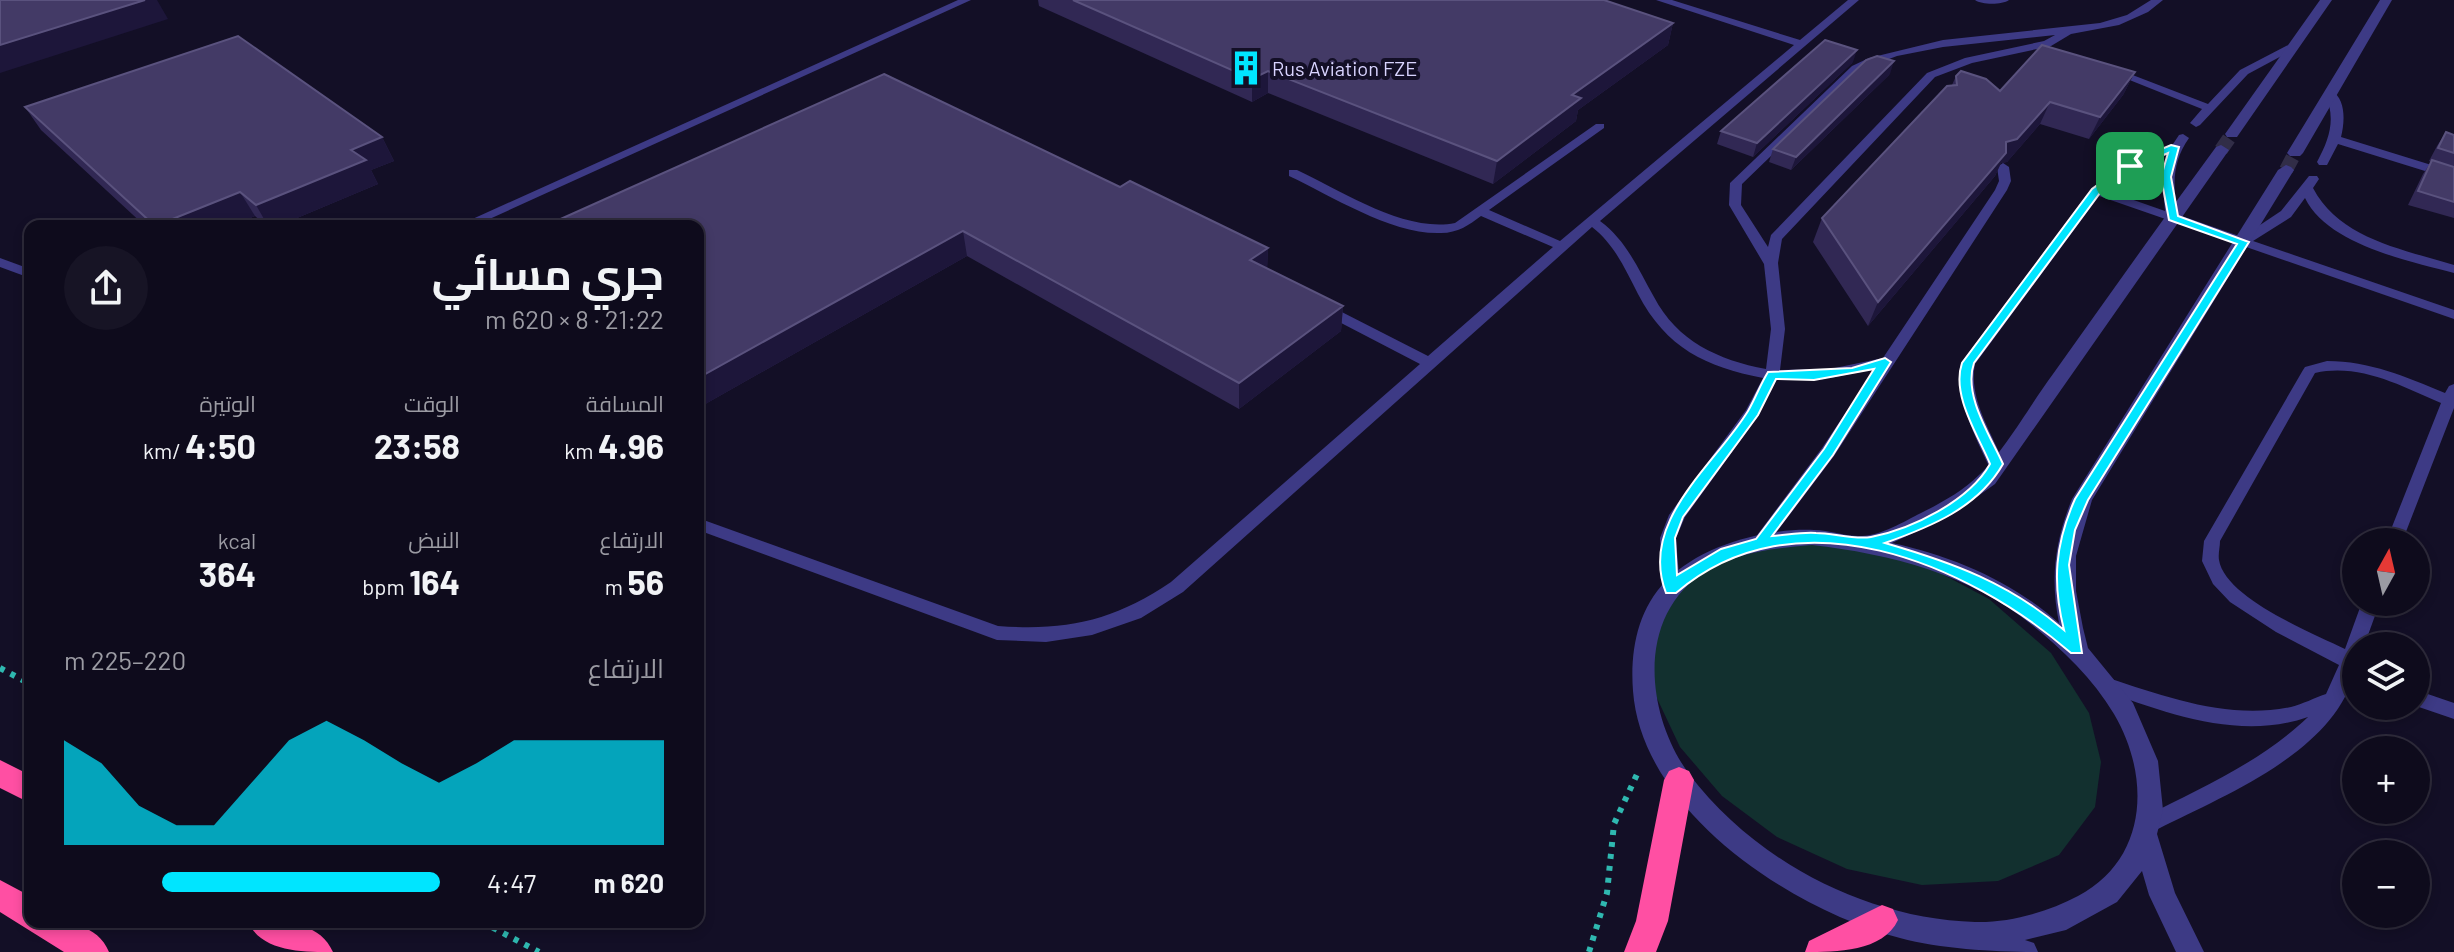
<!DOCTYPE html>
<html lang="ar">
<head>
<meta charset="utf-8">
<style>
	:root { --surface:#0e0b1c; --page:#171425; --text:#f1f3f6; --muted:#9b9ba3; --line:#2e2b3b; --accent:#00e5ff }
	body { margin:0; font-family:Barlow,Cairo,sans-serif; background:var(--page); color:var(--text); direction:rtl; height:100vh; display:flex; flex-direction:column; font-size:30px; white-space:nowrap }
	* { box-sizing:border-box; margin:0 }
	p { font-size:26px; color:var(--muted) }
	.icon { flex:none; width:44px; height:44px; fill:none; stroke:currentColor; stroke-width:2; stroke-linecap:round; stroke-linejoin:round }
	.map { position:relative; flex:1; overflow:hidden; direction:ltr }
	.sheet { position:absolute; left:24px; top:220px; width:680px; height:708px; display:flex; flex-direction:column; background:var(--surface); border-radius:16px; box-shadow:0 4px 12px #0003,0 0 0 2px var(--line); direction:rtl }
	.sheet>* { flex:none }
	.needle { width:52px; rotate:8deg }
	.fabs { position:absolute; left:2342px; top:528px; display:grid; gap:16px }
	.fabs a { display:grid; place-items:center; width:88px; height:88px; border-radius:50%; background:var(--surface); box-shadow:0 4px 12px #0003,0 0 0 2px var(--line); font-size:40px }
	.pin { position:absolute; display:grid; place-items:center; width:68px; height:68px; color:#fff; margin:-34px; border-radius:16px; box-shadow:0 4px 12px #0006 }
	.round { display:grid; place-items:center; flex:none; width:84px; height:84px; border-radius:42px; background:var(--page) }
	.summary { display:flex; align-items:center; justify-content:space-between; height:136px; padding:0 40px }
	h1 { font-size:44px; font-weight:700; line-height:60px }
	.stats { display:grid; grid-template-columns:repeat(3,1fr); gap:12px; height:136px; padding:8px 40px }
	.stats div { display:grid; align-content:center }
	.stats b { font-size:34px; font-weight:700 }
	.stats small { font-size:22px; font-weight:400 }
	.stats p { font-size:22px }
	.chart { height:224px; padding:16px 40px }
	.chart p { display:flex; justify-content:space-between }
	.chart svg { width:100%; height:144px; margin-top:8px; fill:var(--accent); opacity:.7 }
	ul { padding:0 40px; list-style:none; font-size:26px }
	li { display:grid; grid-template-columns:128px 96px 1fr; align-items:center; height:60px }
	li i { height:20px; border-radius:10px; background:var(--accent) }
	.map>svg:first-child { display:block }
	.green { fill:#12302f }
	.lines { fill:none; stroke-linecap:round; stroke-linejoin:round }
	.street-tunnel { stroke:#312d47; stroke-width:14; stroke-dasharray:14 7; stroke-linecap:butt }
	.path { stroke:#2fb8b0; stroke-width:6; stroke-dasharray:5 7; stroke-linecap:butt }
	.lane { fill:#3d3a85; fill-rule:evenodd }
	.street { fill:#3d3a85; fill-rule:evenodd }
	.highway { fill:#ff4fa3; fill-rule:evenodd }
	.wall { fill:#312854 }
	.shaded-wall { fill:#1d163a }
	.building { fill:#433a66; stroke:#5a527e; stroke-width:2 }
	.route { fill:#00e5ff; stroke:#fff; stroke-width:2; fill-rule:evenodd }
	.labels { text-anchor:middle; dominant-baseline:central; stroke-width:8; stroke-linejoin:round; paint-order:stroke }
	.far-poi-label { font-size:20px; fill:#d9d4ff; stroke:#130f26; text-anchor:start }
</style>
</head>
<body>
<div class="map">
<svg width="2454" height="952" viewBox="0 0 2454 952">
	<rect width="100%" height="100%" fill="#130f26"/>
	<!-- green -->
	<path class="green" d="M1844,543L1925,565L1989,599L2051,653L2089,713L2101,762L2095,807L2059,855L1998,881L1922,885L1847,869L1777,837L1722,796L1680,747L1655,694L1651,635L1673,589L1720,555L1754,547Z"/>
	<g class="lines">
		<!-- street-tunnel -->
		<path class="street-tunnel" d="M2221,150L2232,134
			M2286,170L2295,153"/>
		<!-- path -->
		<path class="path" d="M0,668L30,684
			M482,922L539,952
			M1589,952L1607,893L1614,824L1639,770"/>
		<!-- lane -->
		<path class="lane" d="M958,0H971L474,226H457Z
			M1656,0H1672L1800,40L1848,0H1859L1600,221C1627,241 1638,269 1654,297C1677,341 1718,360 1766,369L1771,329L1764,264L1729,205L1730,183L1852,66L1869,58L1943,40L2100,23L2127,15L2151,0H2163L2148,12L2119,25L2071,34L2051,46L1972,63L1935,77L1782,239L1778,263L1785,329L1780,370L1830,369L1883,358L1995,190L1999,181L1997,167L2003,163L2009,167L2011,181L2007,190L1834,456L1766,546H1754L1752,542L1822,448L1875,369L1830,378L1777,379L1758,416L1685,517L1676,538L1680,589L1677,594H1665L1662,589L1660,538L1669,515L1746,410L1763,378C1706,367 1666,348 1638,294C1625,269 1615,245 1592,227L1183,592L1141,618L1092,635L1046,642L997,640L698,530V518L998,626C1067,631 1113,621 1171,582L1420,364L1320,312L1318,309L1320,306H1330L1428,356L1553,247L1481,216C1469,225 1458,233 1441,233C1392,235 1332,196 1289,176V170H1297C1342,191 1405,233 1455,223L1596,124H1604V128L1489,210L1560,241L1794,45ZM2055,35L2044,41L1965,58L1927,73L1771,235L1768,247L1741,205L1742,184L1860,70L1897,56L1943,47Z
			M1975,0H2009C2002,5 1982,5 1975,0Z
			M2294,42L2299,45L2298,47L2248,74L2200,125L2196,127L2190,123L2202,109L2107,71L2117,69L2208,104L2240,70Z
			M2331,90C2346,99 2345,121 2341,137L2454,172V180L2338,144L2327,165H2319L2317,162C2330,138 2336,119 2325,93Z
			M2183,134L2189,138C2172,162 2172,187 2179,215L2242,237L2281,211L2309,176H2317L2319,179L2313,188C2340,239 2402,249 2454,265V273C2408,261 2327,244 2305,198L2291,217L2253,241L2454,310V319L2099,196L1975,364C1968,399 1992,432 2004,464L1996,469L1990,468C1976,439 1954,395 1961,363L2092,188L2126,163L2173,144L2179,135ZM2167,155L2162,176L2165,211L2105,190L2134,169Z
			M0,258L30,269V278L0,267Z
			M2327,361C2370,361 2406,377 2445,393L2449,386L2454,384V408L2402,542H2386L2441,403C2401,386 2360,363 2315,373L2220,541C2220,547 2218,554 2219,560C2225,598 2314,634 2345,649L2362,602H2380L2364,646H2356C2356,654 2357,663 2355,671C2335,752 2225,795 2158,829L2151,832L2144,829L2141,823L2144,817C2201,788 2261,762 2308,717C2239,741 2167,713 2101,690L2099,685L2101,680L2108,678C2167,697 2228,720 2291,707C2303,704 2314,698 2326,694L2339,665L2276,632L2230,602L2213,584L2202,561L2204,541L2303,370L2305,367Z
			M2416,690L2454,703V719L2416,706Z"/>
		<!-- street -->
		<path class="street" d="M2320,0H2332L2237,137H2227L2225,134Z
			M2380,0H2392L2303,153L2300,156H2290L2287,153Z
			M2221,145L2229,150L1995,484L1953,514L1892,543C1953,556 2013,582 2059,623C2050,578 2055,541 2072,499L2278,170L2286,165L2291,167L2294,170L2092,500L2076,556V591L2083,628L2088,648L2133,703L2158,761L2163,810L2157,834L2175,893L2204,952H2176L2149,895L2142,871L2117,902L2066,930L2025,940L2034,943L2038,952C1995,952 1941,949 1900,938C1792,910 1642,812 1633,691C1630,652 1637,610 1666,581C1701,545 1765,528 1814,530C1830,530 1847,537 1862,536C1880,536 1905,521 1921,513C1941,503 1963,491 1979,475C2003,453 2032,402 2053,374C2107,298 2161,222 2216,147ZM1812,545C1890,554 1970,574 2032,625C2063,650 2093,679 2114,714C2151,777 2148,859 2078,896C2048,912 2009,923 1975,922C1866,919 1755,861 1689,774C1645,714 1635,613 1708,570C1739,552 1776,548 1812,545Z"/>
		<!-- highway -->
		<path class="highway" d="M0,760L30,775V803L0,788Z
			M1679,767L1689,771L1694,780L1668,921L1656,952H1624L1636,921L1664,780L1669,771Z
			M0,880L30,896V922C59,922 96,920 109,952H64L0,912Z
			M1882,905L1893,909L1898,920C1883,952 1836,952 1805,952L1809,941Z
			M248,922C278,922 319,919 333,952C303,952 262,952 248,922Z"/>
	</g>
	<!-- wall -->
	<path class="wall" d="M1038,0H1604L1673,23L1668,45L1578,110L1576,121L1493,184L1268,93L1252,102L1039,6Z
		M1853,62L1753,157L1717,144L1721,131Z
		M2135,72L2123,95L2089,139L2040,124L2007,162L2001,163L1995,176L1868,326L1813,242L1822,218L1952,85L1956,76L2000,91Z
		M1890,74L1791,170L1769,162L1773,149Z
		M25,107L382,137L394,161L371,170L378,184L278,226H266L255,216L231,226H145L41,130Z
		M2446,132L2454,135V218L2408,205L2423,174L2431,162L2429,161L2437,146Z
		M1120,187L1268,248L1267,269L1343,306L1341,331L1239,409L967,256L700,407L698,406V226Z"/>
	<!-- shaded-wall -->
	<path class="shaded-wall" d="M145,0H157L168,19L0,73V45Z
		M1673,23L1668,45L1578,110L1576,121L1493,184L1497,161L1572,95Z
		M1857,50L1853,62L1753,157L1757,143Z
		M1894,61L1890,74L1791,170L1796,157Z
		M1268,71V93L1252,102V79Z
		M2135,72L2123,95L2089,139L2100,117Z
		M2050,102L2040,124L2007,162L2001,163L1995,176L1868,326L1878,302L2006,142Z
		M382,137L394,161L371,170L378,184L278,226H268L256,205L351,150Z
		M240,192L255,216L231,226H156Z
		M963,231L967,256L700,407L698,403V378Z
		M1268,248L1267,273L1250,260Z
		M1343,306L1341,331L1239,409V383Z"/>
	<!-- building -->
	<path class="building" d="M0,0H145L0,45Z
		M1073,0H1604L1673,23L1572,95L1581,98L1497,161L1268,71L1252,79Z
		M238,36L382,137L351,150L366,160L256,205L240,192L155,226L25,107Z
		M1825,40L1857,50L1757,143L1721,131Z
		M2042,45L2135,72L2100,117L2050,102L2017,139L2006,142V153L1878,302L1822,218L1947,86L1957,85L1956,76L1961,71L1986,79L2000,91Z
		M1877,56L1894,61L1796,157L1773,149L1866,60Z
		M884,74L1120,187L1130,181L1268,248L1250,260L1343,306L1239,383L963,231L698,378V226H545Z
		M2446,132L2454,135V153L2438,148Z
		M2432,160L2454,167V202L2418,191Z"/>
	<!-- route -->
	<path class="route" d="M2171,145L2179,147L2171,177L2178,216L2249,242L2088,500L2075,530L2069,565L2082,653H2071C1967,563 1796,490 1676,593H1666C1638,521 1715,465 1748,411C1755,399 1760,385 1768,372L1852,368L1885,358L1891,362L1833,455L1772,536C1787,535 1801,532 1816,533C1833,533 1854,540 1871,537C1912,529 1969,501 1990,464C1978,435 1951,395 1962,363L2092,189L2126,164ZM2168,153L2161,177L2169,220L2237,244L2075,499C2055,544 2052,582 2064,630C2009,583 1954,563 1885,543C1930,527 1978,508 2003,464C1990,435 1963,395 1974,363L2100,193L2133,168ZM1874,369L1824,449L1756,539L1721,549L1677,575L1675,538L1683,517L1758,415L1776,379L1814,380Z"/>
	<!-- icons -->
	<defs>
		<g id="building-bare" transform="scale(2.76)"><path d="M-4-6H4V6H1V3H-1V6H-4ZM-2.5-4.3h1.7v1.8h-1.7ZM.8-4.3h1.7v1.8H.8ZM-2.5-1h1.7V.8h-1.7ZM.8-1h1.7V.8H.8Z" fill="#00e5ff" stroke="#130f26" stroke-width="2.5" paint-order="stroke"/></g>
	</defs>
	<g fill-rule="evenodd">
		<use href="#building-bare" x="1246" y="68"/>
	</g>
	<g class="labels">
		<!-- far-poi labels -->
		<g class="far-poi-label">
			<text x="1272" y="68">Rus Aviation FZE</text>
		</g>
	</g>
</svg>
<div class="fabs">
<a><svg class="needle" viewBox="-14 -14 28 28"><path d="M0-13l5 13h-10z" fill="#e53935"/><path d="M0 13l5-13h-10z" fill="#9b9ba3"/></svg></a>
<a><svg class="icon" aria-label="layers" viewBox="0 0 24 24"><path d="M12 4l9 5-9 5-9-5zM3 14l9 5 9-5"/></svg></a>
<a>+</a>
<a>−</a>
</div>
<div class="pin" style="left:2130px;top:166px;background:#1e9e55"><svg class="icon" aria-label="arrive" viewBox="0 0 24 24"><path d="M6 21V4h12l-3 4 3 4H6"/></svg></div>
<section class="sheet">
<div class="summary"><div><h1>جري مسائي</h1><p>21:22 · 8 × 620 m</p></div><a class="round"><svg class="icon" aria-label="share" viewBox="0 0 24 24"><path d="M12 15V3M7 8l5-5 5 5M5 13v7h14v-7"/></svg></a></div>
<div class="stats">
<div><p>المسافة</p><b>4.96<small> km</small></b></div>
<div><p>الوقت</p><b>23:58</b></div>
<div><p>الوتيرة</p><b>4:50<small> /km</small></b></div>
</div>
<div class="stats">
<div><p>الارتفاع</p><b>56<small> m</small></b></div>
<div><p>النبض</p><b>164<small> bpm</small></b></div>
<div><p>kcal</p><b>364</b></div>
</div>
<div class="chart"><p><span>الارتفاع</span>220–225 m</p>
<svg viewBox="0 0 160 44" preserveAspectRatio="none"><path d="M0 44V12L10 19L20 32L30 38L40 38L50 25L60 12L70 6L80 12L90 19L100 25L110 19L120 12L130 12L140 12L150 12L160 12V44z"/></svg>
</div>
<ul>
<li><b>620 m</b>4:47<i style="width:74%"></i></li>
</ul>
</section>
</div>
</body>
</html>
